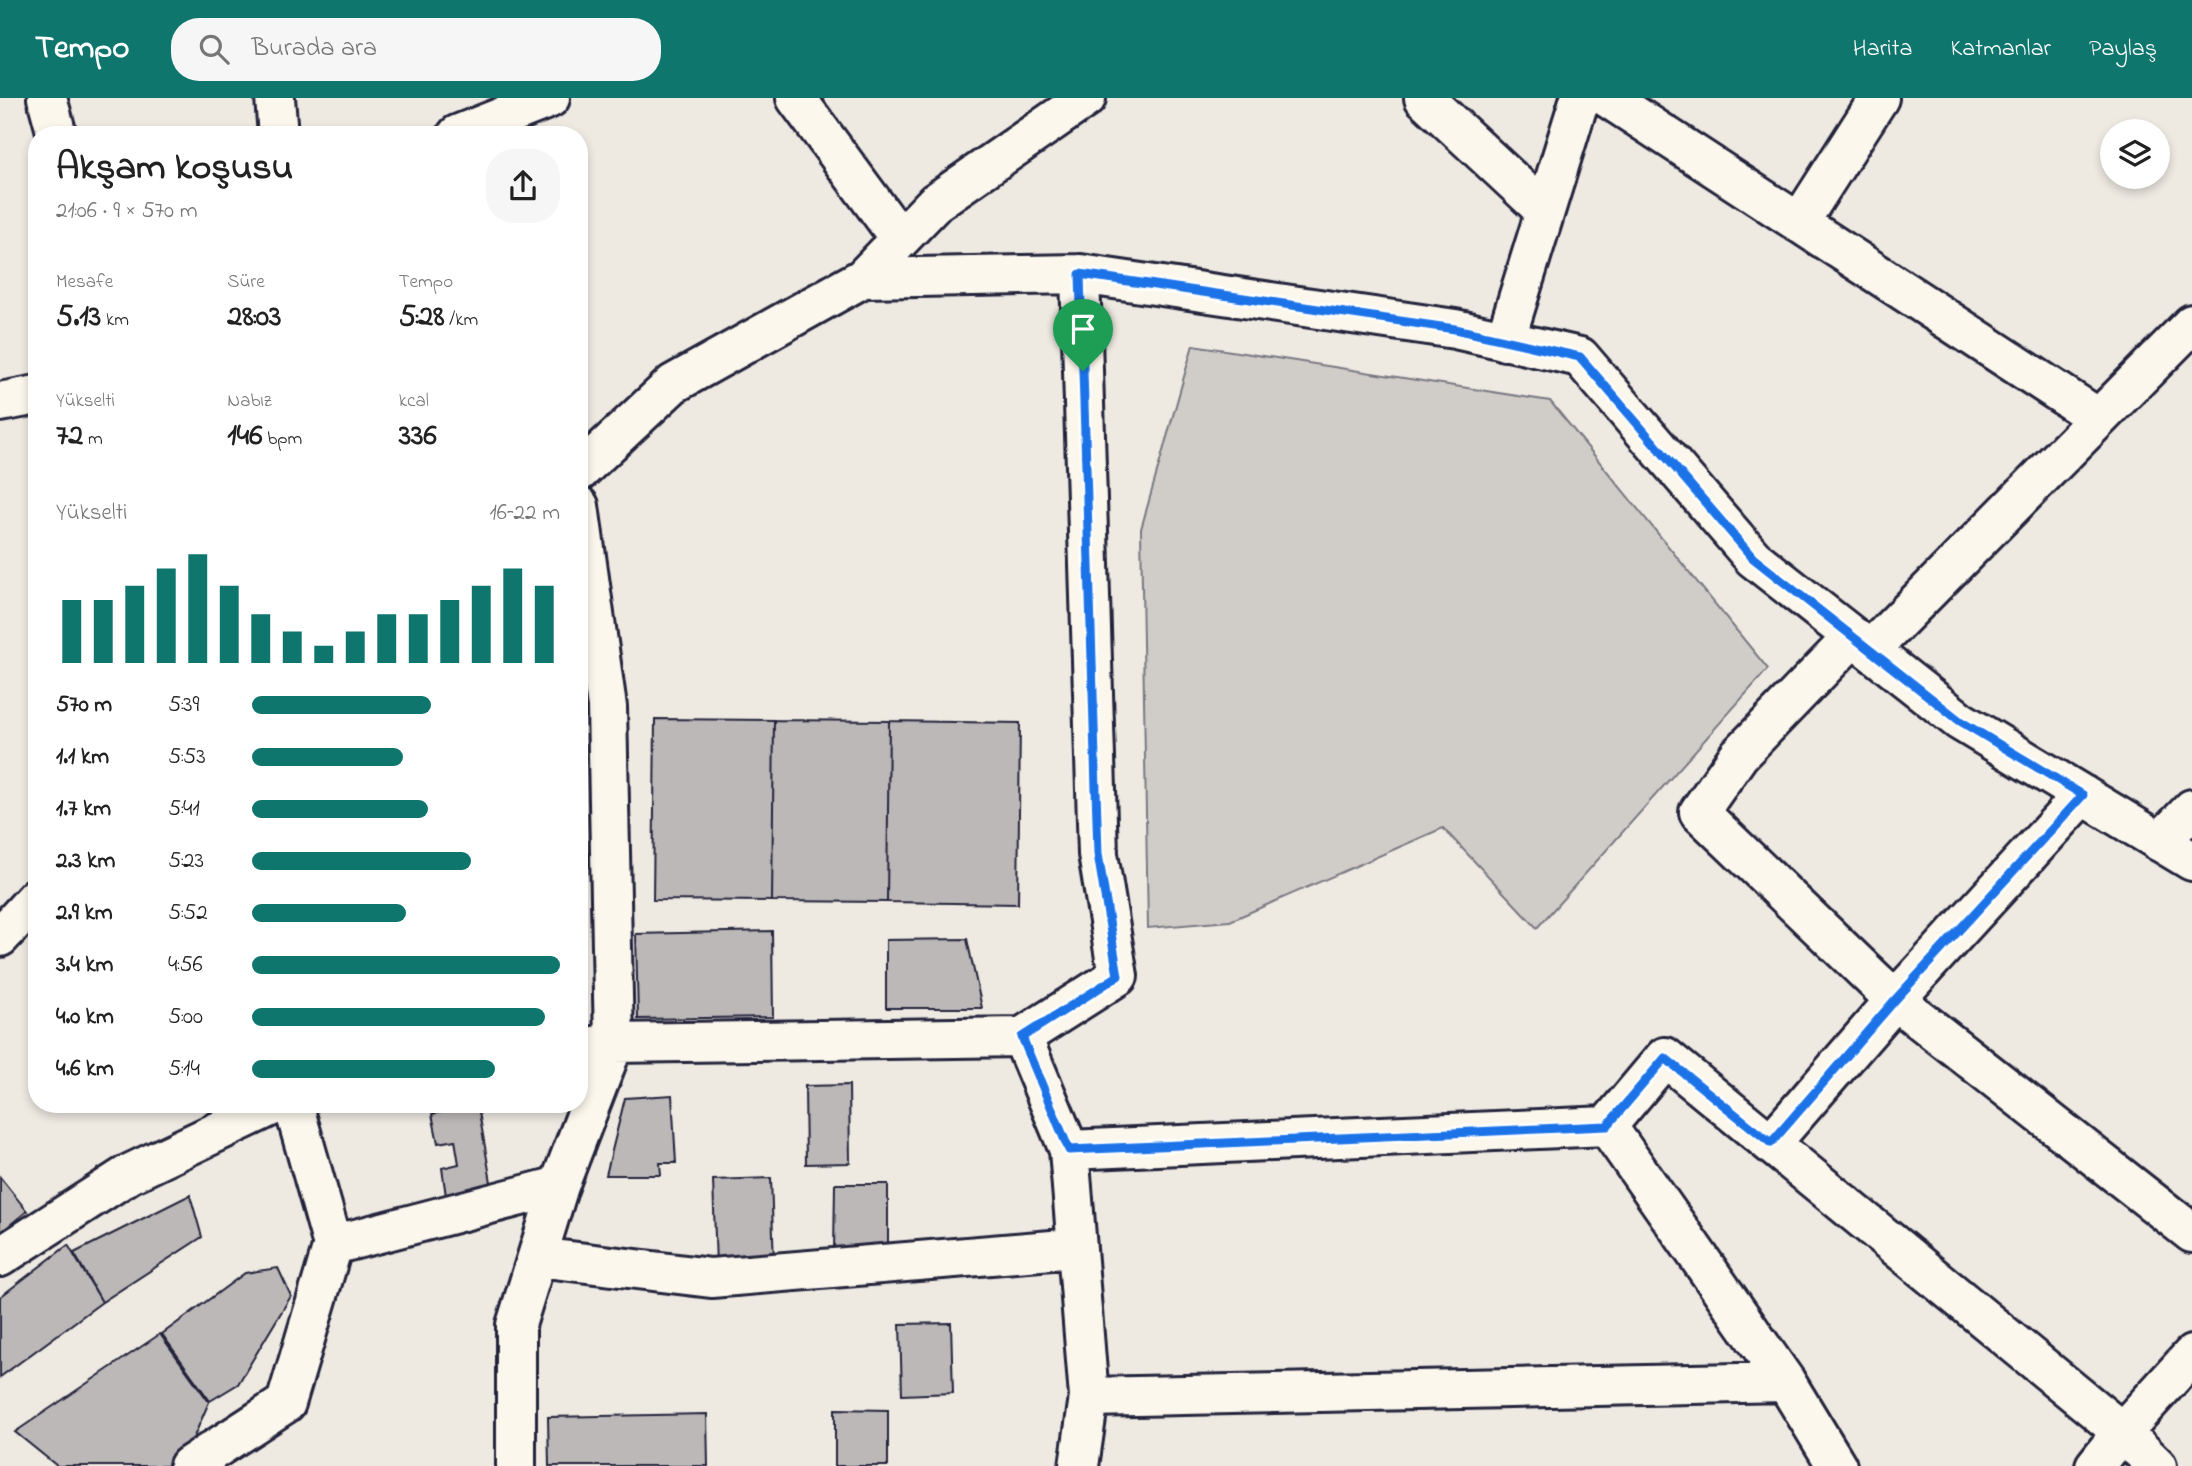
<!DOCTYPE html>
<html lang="tr">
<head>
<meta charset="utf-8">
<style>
	:root { --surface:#fff; --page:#f6f6f6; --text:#222; --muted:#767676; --accent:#0f766e }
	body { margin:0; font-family:"Indie Flower",sans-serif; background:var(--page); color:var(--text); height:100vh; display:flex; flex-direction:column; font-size:26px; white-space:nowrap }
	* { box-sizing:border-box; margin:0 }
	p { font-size:23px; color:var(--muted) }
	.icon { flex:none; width:38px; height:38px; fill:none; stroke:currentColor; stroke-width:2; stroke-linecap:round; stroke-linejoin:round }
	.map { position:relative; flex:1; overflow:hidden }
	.details { position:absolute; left:28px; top:28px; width:560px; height:987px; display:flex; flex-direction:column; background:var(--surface); border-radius:28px; box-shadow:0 4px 10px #0003 }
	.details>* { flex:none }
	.buttons { position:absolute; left:2100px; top:21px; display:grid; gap:14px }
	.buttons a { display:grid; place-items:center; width:70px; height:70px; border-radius:50%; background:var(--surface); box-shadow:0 4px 10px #0003; font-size:35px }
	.pin { position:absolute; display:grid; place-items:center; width:60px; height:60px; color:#fff; margin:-72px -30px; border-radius:50% 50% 50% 0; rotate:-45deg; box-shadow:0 0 7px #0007 }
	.pin .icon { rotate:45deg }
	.round { display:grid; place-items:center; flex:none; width:74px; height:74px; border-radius:28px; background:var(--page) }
	.summary { display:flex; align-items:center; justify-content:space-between; height:119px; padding:0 28px }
	h1 { font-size:38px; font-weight:800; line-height:52px }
	.metrics { display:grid; grid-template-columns:repeat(3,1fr); gap:10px; height:119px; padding:7px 28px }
	.metrics div { display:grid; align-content:center }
	.metrics b { font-size:30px; font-weight:800 }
	.metrics small { font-size:19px; font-weight:400 }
	.metrics p { font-size:19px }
	.chart { height:196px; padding:14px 28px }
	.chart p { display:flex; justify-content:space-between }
	.chart svg { width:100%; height:126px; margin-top:7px; stroke:var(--accent); stroke-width:6 }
	ul { padding:0 28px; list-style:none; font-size:23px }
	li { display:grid; grid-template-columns:112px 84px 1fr; align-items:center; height:52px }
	li i { height:18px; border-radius:9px; background:var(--accent) }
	header { display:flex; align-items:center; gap:42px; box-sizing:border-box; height:98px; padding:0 35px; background:var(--accent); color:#fff }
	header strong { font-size:33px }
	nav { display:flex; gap:38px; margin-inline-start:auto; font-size:24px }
	.search { width:490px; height:63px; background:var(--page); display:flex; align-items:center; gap:18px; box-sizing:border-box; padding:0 24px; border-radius:28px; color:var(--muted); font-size:26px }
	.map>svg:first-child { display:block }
	.green { fill:#d0cdc9; stroke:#797882; stroke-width:2 }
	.building { fill:#bcb8b8; stroke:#22223b; stroke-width:2 }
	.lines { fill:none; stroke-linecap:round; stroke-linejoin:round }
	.minor-casing { stroke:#22223b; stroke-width:44 }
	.minor { stroke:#fbf7ec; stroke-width:38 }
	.route-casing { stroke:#fff; stroke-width:14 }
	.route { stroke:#1a73e8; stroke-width:9 }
</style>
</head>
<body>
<header>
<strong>Tempo</strong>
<div class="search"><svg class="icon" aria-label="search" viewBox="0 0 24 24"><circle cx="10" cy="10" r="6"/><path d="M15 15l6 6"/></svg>Burada ara</div>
<nav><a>Harita</a><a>Katmanlar</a><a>Paylaş</a></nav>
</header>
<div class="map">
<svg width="2192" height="1368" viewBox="0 0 2192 1368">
	<rect width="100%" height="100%" fill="#eeeae2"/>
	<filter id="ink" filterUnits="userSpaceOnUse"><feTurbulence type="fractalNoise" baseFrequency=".0143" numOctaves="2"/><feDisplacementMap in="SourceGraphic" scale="14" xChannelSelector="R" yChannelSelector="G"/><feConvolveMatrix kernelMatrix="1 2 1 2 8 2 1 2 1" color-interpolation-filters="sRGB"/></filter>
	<g filter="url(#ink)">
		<!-- green -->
		<path class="green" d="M1193,247L1550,303L1768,571L1537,830L1443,730L1230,823L1148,830L1141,431Z"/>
		<!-- building -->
		<path class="building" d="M655,621L774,622L772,803L653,802Z
			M774,622L889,623L887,804L772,803Z
			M889,623L1020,625L1018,806L887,804Z
			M772,833L773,919L638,921L636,836Z
			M967,841L982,910H886V842Z
			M849,987L850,1065L806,1066L805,988Z
			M672,997L676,1065H660L661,1077H606L625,1000Z
			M478,1008L492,1090L446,1098L442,1070L459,1066L455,1042L438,1045L432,1016Z
			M0,1079L27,1113L0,1135Z
			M771,1080L774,1166L716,1168L713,1082Z
			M835,1086H888V1154H834Z
			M190,1097L202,1139L102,1204L74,1155Z
			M68,1147L102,1204L0,1279V1199Z
			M278,1170L291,1198L238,1286L210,1303L162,1236L245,1175Z
			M951,1225L953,1295L902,1297L900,1226Z
			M160,1236L209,1304L186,1357L169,1368H57L15,1334Z
			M835,1311L888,1312V1368H835Z
			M707,1316L708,1368H549L548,1319Z"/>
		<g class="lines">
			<!-- minor casing -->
			<g class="minor-casing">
				<path id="minor" d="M47,0L57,37
					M275,0L278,37
					M796,0L900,141
					M1424,0L1545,113
					M1608,0L2098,320
					M457,37L550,0
					M1799,125L1879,0
					M863,180L936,104L1086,0
					M1505,243L1580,0
					M0,304L37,297
					M579,374L673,286L863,180L1080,176L1455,231L1580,259L1753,460L1960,623L2192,763
					M1853,539L1739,657L1699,714L1895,902L2192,1135
					M1870,552L2192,226
					M2160,744L2192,711
					M0,839L37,799
					M1022,939L1069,1052L1089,1299L1079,1368
					M579,950L614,945L1022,939L1118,878L1098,756L1080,176
					M1771,1045L1895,902L2083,697
					M1069,1052L1607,1028
					M333,1147L559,1088
					M0,1159L129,1076L276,1006
					M537,1159L711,1180L1076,1150
					M1089,1299L1786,1284
					M189,1368L286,1305L333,1147L293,1006
					M516,1368V1227L559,1088L614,945L607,609L579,408
					M1837,1368L1786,1284L1607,1028L1665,959L2122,1334L2157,1368
					M2095,1368L2122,1334L2192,1257"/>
			</g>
			<!-- minor -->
			<use href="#minor" class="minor"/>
		</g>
	</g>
	<g class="lines" filter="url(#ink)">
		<!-- route casing -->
		<g class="route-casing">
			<path id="route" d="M1080,176L1455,231L1580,259L1753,460L1960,623L2083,697L1895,902L1771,1045L1665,960L1607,1028L1069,1052L1022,939L1118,878L1098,756Z"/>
		</g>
		<!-- route -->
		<use href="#route" class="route"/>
	</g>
</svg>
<div class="buttons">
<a><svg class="icon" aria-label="layers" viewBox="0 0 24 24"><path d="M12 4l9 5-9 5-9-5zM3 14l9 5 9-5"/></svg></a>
</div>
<div class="pin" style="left:1083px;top:273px;background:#1e9e55"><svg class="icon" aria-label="arrive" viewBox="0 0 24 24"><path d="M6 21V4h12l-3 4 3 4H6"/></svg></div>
<section class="details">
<div class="summary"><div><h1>Akşam koşusu</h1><p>21:06 · 9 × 570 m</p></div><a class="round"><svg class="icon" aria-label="share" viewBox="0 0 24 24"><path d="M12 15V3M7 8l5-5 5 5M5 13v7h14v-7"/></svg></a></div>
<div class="metrics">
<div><p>Mesafe</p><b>5.13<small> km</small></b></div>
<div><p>Süre</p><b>28:03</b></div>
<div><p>Tempo</p><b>5:28<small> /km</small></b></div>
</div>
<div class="metrics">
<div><p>Yükselti</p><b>72<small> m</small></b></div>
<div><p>Nabız</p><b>146<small> bpm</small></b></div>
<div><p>kcal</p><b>336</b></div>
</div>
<div class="chart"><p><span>Yükselti</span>16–22 m</p>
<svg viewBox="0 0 160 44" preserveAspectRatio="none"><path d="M5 44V22M15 44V22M25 44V17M35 44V11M45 44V6M55 44V17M65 44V27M75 44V33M85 44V38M95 44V33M105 44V27M115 44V27M125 44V22M135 44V17M145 44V11M155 44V17"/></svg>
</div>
<ul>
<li><b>570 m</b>5:39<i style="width:58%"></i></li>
<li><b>1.1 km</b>5:53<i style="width:49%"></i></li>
<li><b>1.7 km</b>5:41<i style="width:57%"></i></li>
<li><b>2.3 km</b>5:23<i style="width:71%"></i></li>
<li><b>2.9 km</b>5:52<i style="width:50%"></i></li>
<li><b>3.4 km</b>4:56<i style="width:100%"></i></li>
<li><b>4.0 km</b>5:00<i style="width:95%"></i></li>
<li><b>4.6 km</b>5:14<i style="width:79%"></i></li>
</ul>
</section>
</div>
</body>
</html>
